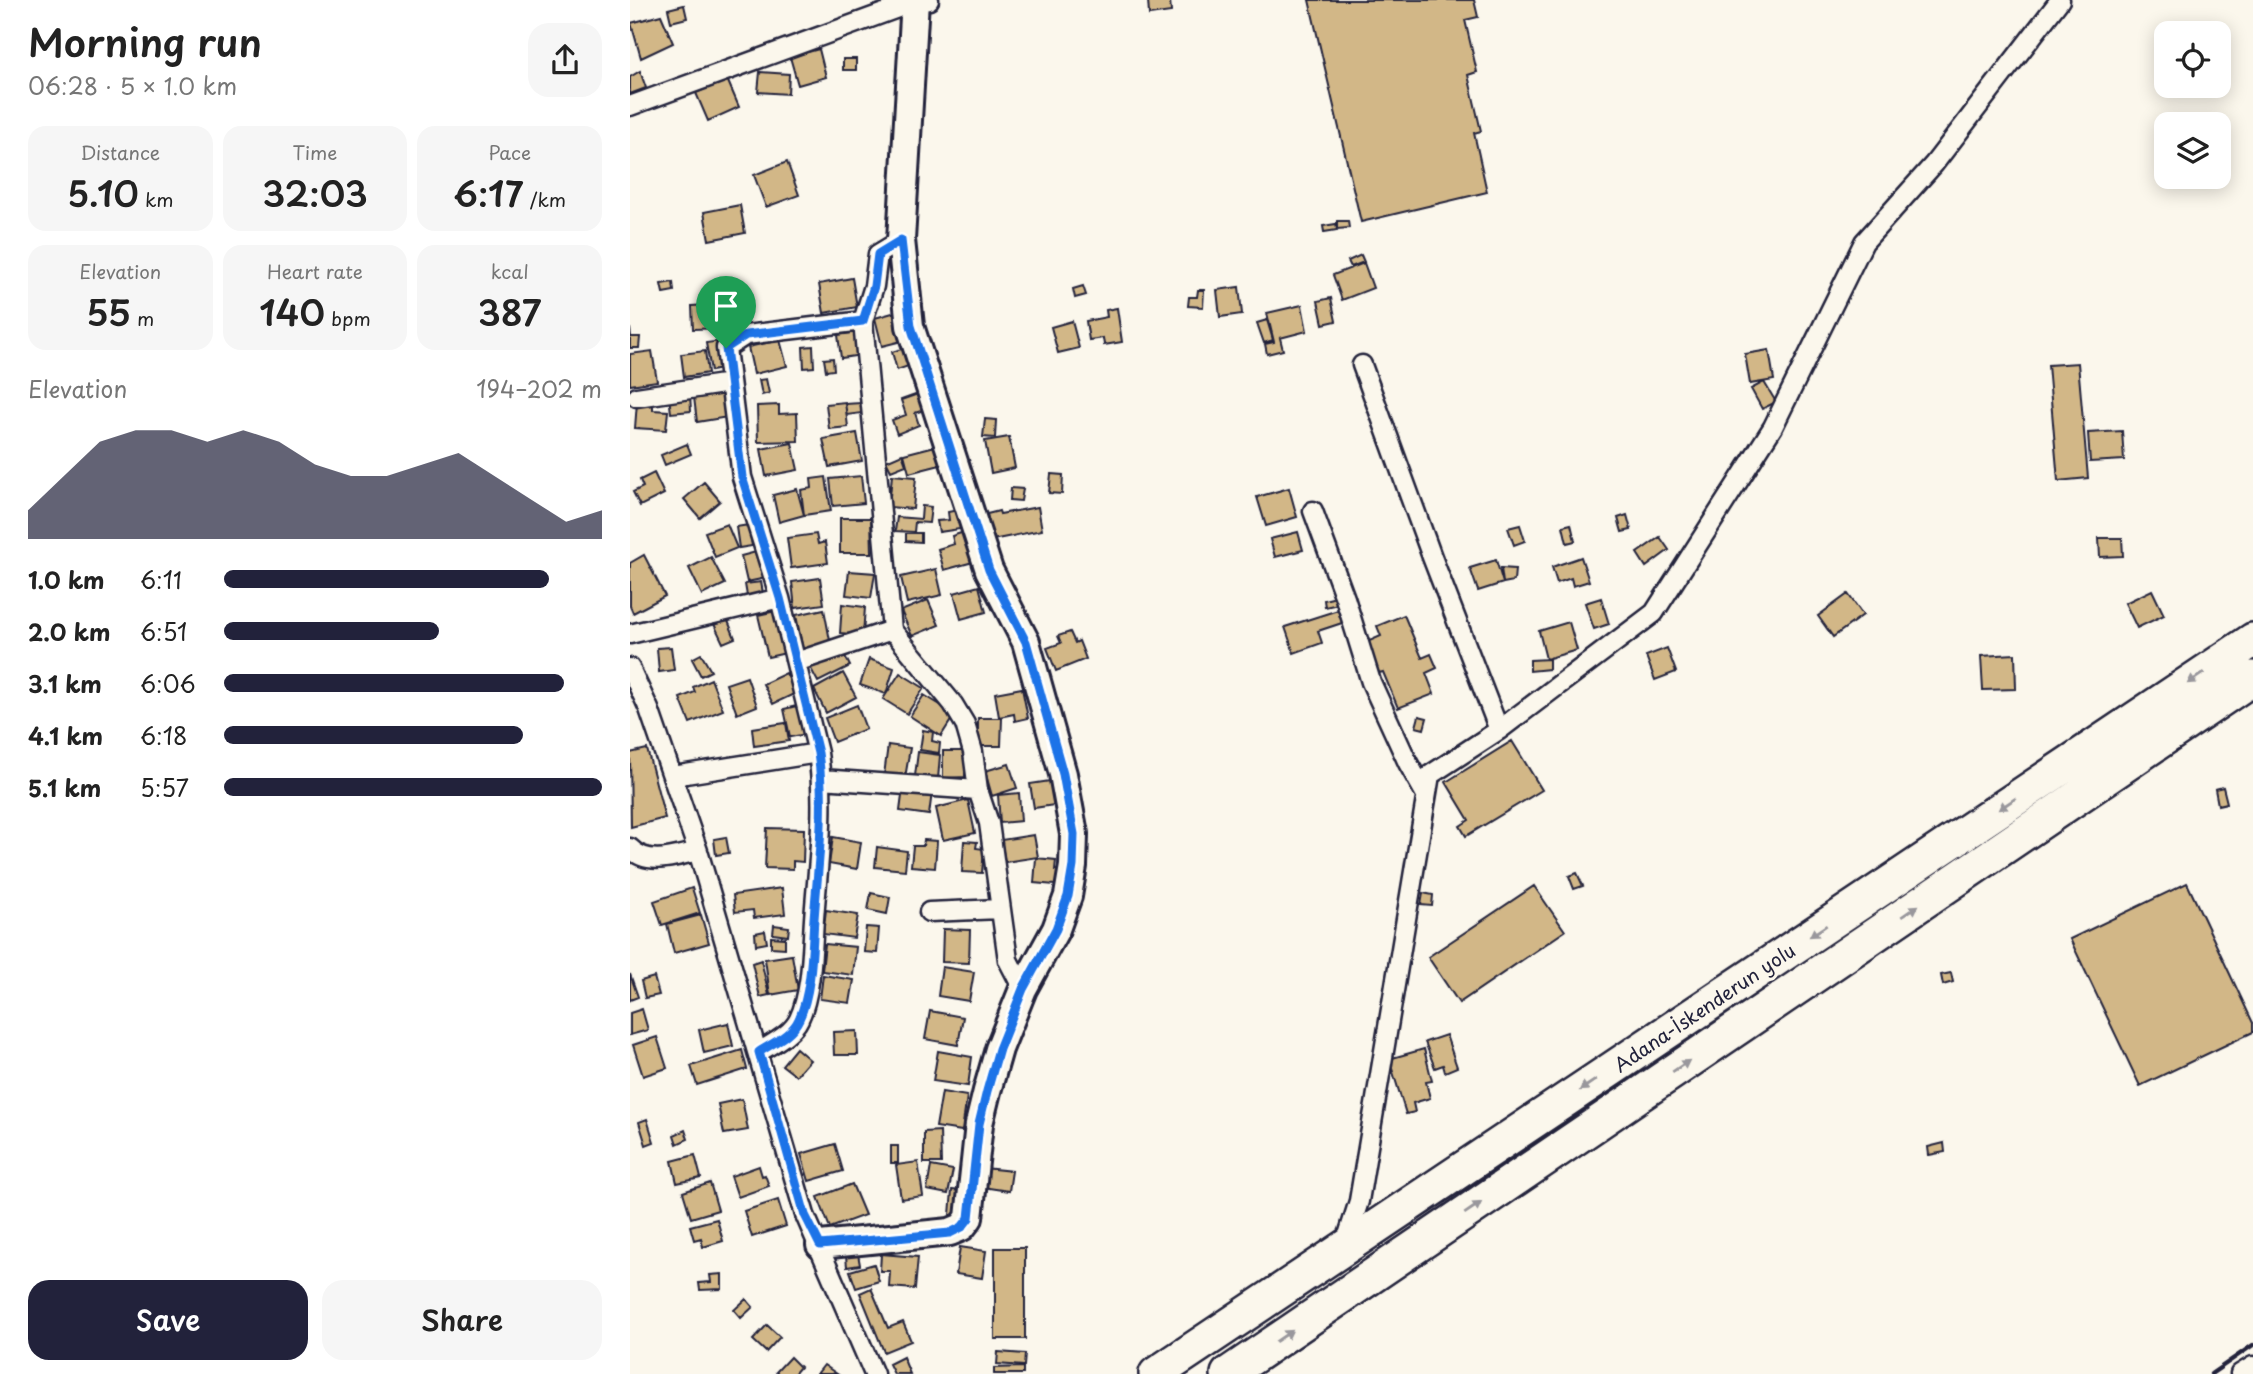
<!DOCTYPE html>
<html lang="en">
<head>
<meta charset="utf-8">
<style>
	:root { --surface:#fff; --page:#f6f6f6; --text:#222; --muted:#767676; --accent:#22223b }
	body { margin:0; font-family:"Playpen Sans",sans-serif; background:var(--page); color:var(--text); height:100vh; display:flex; flex-direction:column; font-size:26px; white-space:nowrap }
	* { box-sizing:border-box; margin:0 }
	p { font-size:23px; color:var(--muted) }
	.icon { flex:none; width:38px; height:38px; fill:none; stroke:currentColor; stroke-width:2; stroke-linecap:round; stroke-linejoin:round }
	.map { position:relative; flex:1; overflow:hidden }
	.details { display:flex; flex-direction:column; background:var(--surface); width:630px }
	.details>* { flex:none }
	.controls { position:absolute; left:1524px; top:21px; display:grid; gap:14px }
	.controls a { display:grid; place-items:center; width:77px; height:77px; border-radius:14px; background:var(--surface); box-shadow:0 4px 18px #0003; font-size:35px }
	.pin { position:absolute; display:grid; place-items:center; width:60px; height:60px; color:#fff; margin:-72px -30px; border-radius:50% 50% 50% 0; rotate:-45deg; box-shadow:0 0 7px #0007 }
	.pin .icon { rotate:45deg }
	.round { display:grid; place-items:center; flex:none; width:74px; height:74px; border-radius:21px; background:var(--page) }
	.headline { display:flex; align-items:center; justify-content:space-between; height:119px; padding:0 28px }
	h1 { font-size:38px; font-weight:600; line-height:52px }
	.metrics { display:grid; grid-template-columns:repeat(3,1fr); gap:10px; height:119px; padding:7px 28px }
	.metrics div { display:grid; align-content:center; border-radius:18px; background:var(--page); text-align:center }
	.metrics b { font-size:35px; font-weight:600 }
	.metrics small { font-size:19px; font-weight:400 }
	.metrics p { font-size:19px }
	.chart { height:196px; padding:14px 28px }
	.chart p { display:flex; justify-content:space-between }
	.chart svg { width:100%; height:126px; margin-top:7px; fill:var(--accent); opacity:.7 }
	.primary-button { display:flex; gap:14px; margin-top:auto; padding:14px 28px }
	.primary-button a { flex:1; height:80px; border-radius:21px; background:var(--accent); color:#fff; font-size:28px; font-weight:600; line-height:80px; text-align:center }
	.primary-button a+a { background:var(--page); color:var(--text) }
	ul { padding:0 28px; list-style:none; font-size:23px }
	li { display:grid; grid-template-columns:112px 84px 1fr; align-items:center; height:52px }
	li i { height:18px; border-radius:9px; background:var(--accent) }
	main { display:flex; flex:1; min-height:0 }
	.map>svg:first-child { display:block }
	.building { fill:#d2b787; stroke:#22223b; stroke-width:2 }
	.lines { fill:none; stroke-linecap:round; stroke-linejoin:round }
	.street-casing { stroke:#22223b; stroke-width:23 }
	.secondary-casing { stroke:#22223b; stroke-width:32 }
	.highway-casing { stroke:#22223b; stroke-width:38 }
	.street { stroke:#fbf7ec; stroke-width:18 }
	.secondary { stroke:#fbf7ec; stroke-width:26 }
	.highway { stroke:#fbf7ec; stroke-width:33 }
	.rail { stroke:#22223b; stroke-width:4.5 }
	.oneway { fill:#99979c }
	.route-casing { stroke:#fff; stroke-width:14 }
	.route { stroke:#1a73e8; stroke-width:9 }
	.labels { text-anchor:middle; dominant-baseline:central; stroke-width:6; stroke-linejoin:round; paint-order:stroke }
	.street-label { font-size:19px; fill:#22223b; stroke:#fbf7ec }
</style>
</head>
<body>
<main>
<section class="details">
<div class="headline"><div><h1>Morning run</h1><p>06:28 · 5 × 1.0 km</p></div><a class="round"><svg class="icon" aria-label="share" viewBox="0 0 24 24"><path d="M12 15V3M7 8l5-5 5 5M5 13v7h14v-7"/></svg></a></div>
<div class="metrics">
<div><p>Distance</p><b>5.10<small> km</small></b></div>
<div><p>Time</p><b>32:03</b></div>
<div><p>Pace</p><b>6:17<small> /km</small></b></div>
</div>
<div class="metrics">
<div><p>Elevation</p><b>55<small> m</small></b></div>
<div><p>Heart rate</p><b>140<small> bpm</small></b></div>
<div><p>kcal</p><b>387</b></div>
</div>
<div class="chart"><p><span>Elevation</span>194–202 m</p>
<svg viewBox="0 0 160 44" preserveAspectRatio="none"><path d="M0 44V34L10 22L20 10L30 6L40 6L50 10L60 6L70 10L80 18L90 22L100 22L110 18L120 14L130 22L140 30L150 38L160 34V44z"/></svg>
</div>
<ul>
<li><b>1.0 km</b>6:11<i style="width:86%"></i></li>
<li><b>2.0 km</b>6:51<i style="width:57%"></i></li>
<li><b>3.1 km</b>6:06<i style="width:90%"></i></li>
<li><b>4.1 km</b>6:18<i style="width:79%"></i></li>
<li><b>5.1 km</b>5:57<i style="width:100%"></i></li>
</ul>
<div class="primary-button"><a>Save</a><a>Share</a></div>
</section>
<div class="map">
<svg width="1623" height="1374" viewBox="0 0 1623 1374">
	<rect width="100%" height="100%" fill="#fbf7ec"/>
	<filter id="ink" filterUnits="userSpaceOnUse"><feTurbulence type="fractalNoise" baseFrequency=".0143" numOctaves="2"/><feDisplacementMap in="SourceGraphic" scale="14" xChannelSelector="R" yChannelSelector="G"/><feConvolveMatrix kernelMatrix="1 2 1 2 8 2 1 2 1" color-interpolation-filters="sRGB"/></filter>
	<g filter="url(#ink)">
		<!-- building -->
		<path class="building" d="M518,0H540L541,12L519,15Z
			M679,0H844L848,17L835,20L847,72L838,75L851,131L844,133L857,192L731,222Z
			M54,5L57,18L41,22L38,9Z
			M31,15L43,43L11,58L1,23Z
			M189,49L196,77L168,85L160,57Z
			M213,59H226V70H213Z
			M10,71L16,88L0,94V77Z
			M130,72L159,74L158,94L128,92Z
			M97,79L109,107L78,121L66,93Z
			M157,162L169,195L136,207L124,175Z
			M110,205L115,233L79,240L74,212Z
			M707,221H718L719,228L707,229Z
			M706,224L707,230L694,232L693,226Z
			M731,255L734,262L721,267L718,261Z
			M734,263L743,288L712,300L703,275Z
			M222,278L227,307L194,313L189,284Z
			M43,282L44,291L33,293L31,284Z
			M453,286L456,295L445,298L443,289Z
			M609,287L612,314L590,317L587,290Z
			M568,290H574L573,307L558,306L559,297H567Z
			M701,298L706,321L693,324L688,301Z
			M92,304L93,328L63,329L62,306Z
			M672,305L677,331L650,338L653,350L637,354L635,344L644,342L637,313Z
			M487,308L492,342L474,345L473,338L459,340L456,321L477,317L476,310Z
			M273,310L280,339L252,346L245,318Z
			M637,320L643,340L634,343L627,323Z
			M442,321L449,348L428,353L421,327Z
			M0,328L1,337H10L9,348H0Z
			M229,332L232,355L211,358L208,335Z
			M150,340L157,366L124,374L118,347Z
			M91,341L96,368L81,371L76,343Z
			M183,346L184,367L174,368L173,347Z
			M281,346L287,363L267,370L262,352Z
			M1139,350L1144,380L1120,384L1115,354Z
			M22,351L27,381L0,385V354Z
			M75,351L78,373L54,377L51,354Z
			M203,358L204,370L196,371L194,359Z
			M1448,363L1458,478L1428,481L1418,365Z
			M136,379L139,393L132,395L129,380Z
			M1134,382L1146,402L1132,409L1121,389Z
			M94,392L98,417L67,422L64,397Z
			M60,394L61,411L41,413L39,396Z
			M288,394L294,410L285,413L289,425L267,434L262,420L276,415L271,400Z
			M7,402L23,403V410L38,411L36,430L5,428Z
			M215,402L218,427L199,429L196,404Z
			M231,403L232,413L217,415L215,404Z
			M149,405V414L167,413L168,441L128,442L127,406Z
			M355,419L366,420L365,438L353,437Z
			M1492,431L1494,460L1460,462L1458,433Z
			M227,433L232,461L199,467L193,439Z
			M379,437L385,468L361,473L355,441Z
			M162,443L168,470L136,476L131,449Z
			M57,444L61,454L35,465L31,455Z
			M309,445L314,464L279,473L274,454Z
			M272,454L276,465L261,471L256,461Z
			M24,473L34,494L10,506L3,492L13,487L10,480Z
			M421,474L433,475L432,494L419,493Z
			M262,475L286,477L283,509L259,507Z
			M231,476L234,503L203,506L200,479Z
			M196,477L201,511L174,515L171,490L182,488L181,479Z
			M74,482L90,501L70,518L54,499Z
			M381,488L393,489L391,501L380,500Z
			M659,488L667,517L636,526L627,497Z
			M167,489L174,515L149,522L143,495Z
			M292,506L301,507L299,523L285,522L284,532L265,531L267,517L291,519Z
			M408,507L412,530L362,540L357,514L369,511L370,514Z
			M328,510L330,529L309,532L307,521L319,520L318,512Z
			M997,515L1001,530L992,532L988,518Z
			M210,518H241L242,553H210Z
			M97,524L107,548L85,557L75,532Z
			M941,524L945,541L937,543L933,526Z
			M119,525L122,546L109,548L106,527Z
			M890,525L895,541L884,545L878,528Z
			M334,532L343,562L314,570L308,549L324,544L322,536Z
			M668,532L673,550L645,557L640,539Z
			M276,533H291V542L276,541Z
			M186,534L188,544L195,542L198,563L161,568L157,538Z
			M1030,537L1039,550L1016,567L1007,553Z
			M1469,538H1492L1493,556L1470,557Z
			M130,551L136,578L117,582L111,556Z
			M14,555L35,596L3,613L0,606V563Z
			M81,557L95,584L72,595L59,568Z
			M951,557L959,581L943,586L941,578L927,583L922,567Z
			M866,560L873,583L848,591L840,568Z
			M871,568L885,569L884,581L873,583Z
			M306,569L312,595L277,603L271,577Z
			M219,571L245,573L241,598L216,595Z
			M190,578L194,604L165,608L162,582Z
			M131,582L133,593L117,596L115,584Z
			M349,586L356,612L331,619L324,593Z
			M1522,590L1534,615L1507,628L1495,603Z
			M1218,594L1233,615L1203,637L1188,616Z
			M706,597L708,604L695,607L694,600Z
			M971,598L979,624L964,629L955,603Z
			M298,600L309,625L282,636L271,611Z
			M212,604L235,607L233,635L210,633Z
			M194,609L201,646L173,651L166,615Z
			M708,610L712,623L688,631L692,643L664,653L655,627Z
			M146,611L156,653L138,657L128,615Z
			M774,615L792,658L801,654L807,668L796,673L804,694L768,708L753,672L749,673L737,642L751,636L747,626Z
			M96,616L105,638L93,643L83,622Z
			M939,622L947,650L916,659L909,631Z
			M440,632L445,643L449,641L456,659L426,671L417,648L431,643L428,636Z
			M41,647L44,670L29,672L27,648Z
			M1037,648L1046,672L1025,680L1016,656Z
			M212,650L220,666L188,682L180,667Z
			M71,654L81,671L71,676L62,659Z
			M1385,654L1386,689L1353,690L1351,656Z
			M239,659L264,668L256,694L230,685Z
			M919,659V669L900,671V660Z
			M156,673L166,693L143,704L133,684Z
			M213,673L226,697L196,713L184,689Z
			M270,673L294,688L277,714L253,699Z
			M117,677L127,706L107,714L96,684Z
			M81,679L93,710L60,723L50,698L65,692L63,687Z
			M392,688L398,718L385,721L384,714L369,717L365,693Z
			M294,695L325,714L311,736L280,716Z
			M171,705L177,734L160,737L154,709Z
			M227,705L236,729L204,742L195,718Z
			M789,716L797,718L794,729L786,727Z
			M348,718H372L371,746H348Z
			M156,723L159,741L124,746L122,728Z
			M293,730L303,732L302,741L310,743L309,753L290,750Z
			M882,741L912,790L836,836L830,826L839,820L816,782Z
			M258,745L280,748L275,778L254,775Z
			M17,749L35,818L1,827L0,753Z
			M313,751H335V777L313,778Z
			M288,752L310,755L308,779L285,776Z
			M379,764L387,788L362,796L355,771Z
			M427,780L431,804L404,808L400,784Z
			M1593,787L1597,803L1588,805L1585,789Z
			M273,788L302,792L299,815L270,811Z
			M389,793L391,821L370,823L368,795Z
			M338,800L345,833L313,840L306,808Z
			M137,828L174,829L173,862L163,861V869L135,868Z
			M404,835L408,857L375,862L371,840Z
			M96,837L99,853L86,855L84,839Z
			M203,837L231,842L227,869L199,864Z
			M294,840L307,841L305,868L281,866L283,846H293Z
			M334,841L347,842L346,848L354,849L352,873L332,872Z
			M247,847L277,851L275,870L245,867Z
			M406,858L426,860L425,870L436,871L435,886L404,883Z
			M947,873L953,886L944,889L939,876Z
			M1557,883L1623,1023V1032L1510,1086L1440,939Z
			M904,886L935,931L829,1003L798,957Z
			M62,888L70,913L32,925L24,901Z
			M152,888L155,914L124,918L123,910L105,912L103,895Z
			M241,893L260,897L257,914L238,910Z
			M793,893L803,895L802,906L791,905Z
			M196,910L228,915L224,938L193,934Z
			M71,915L79,943L44,953L37,924Z
			M144,925L159,927L158,936L143,934Z
			M236,927L249,928L247,953L234,952Z
			M313,929L340,930L339,963L312,962Z
			M135,931L137,943L126,945L125,933Z
			M141,937L155,938V948L141,947Z
			M195,944L226,947L223,975L192,971Z
			M162,955L168,990L140,995L135,959Z
			M131,960L139,995L130,997L122,963Z
			M312,967L344,972L339,1001L308,996Z
			M1321,973L1323,982L1313,985L1311,975Z
			M0,974L8,997L0,1000Z
			M193,975L224,980L220,1003L190,999Z
			M24,977L29,995L15,998L11,981Z
			M12,1009L18,1030L0,1035V1013Z
			M300,1011L333,1017L328,1045L295,1039Z
			M98,1023L103,1046L74,1053L69,1030Z
			M227,1031L228,1055H204L203,1032Z
			M816,1035L827,1067L815,1072L813,1065L805,1068L795,1042Z
			M27,1037L37,1068L13,1076L3,1045Z
			M166,1048L180,1060L166,1076L152,1065Z
			M794,1049L802,1081L796,1082L800,1098L783,1103L785,1112L776,1114L759,1059Z
			M112,1050L117,1069L67,1085L61,1066Z
			M308,1051L342,1057L338,1086L303,1081Z
			M312,1092L337,1096L332,1131L306,1127Z
			M112,1099L118,1130L94,1134L88,1104Z
			M17,1119L24,1142L16,1145L9,1122Z
			M55,1130L58,1139L47,1144L44,1135Z
			M310,1131L311,1163H294V1132Z
			M1314,1143L1315,1152L1299,1155L1298,1147Z
			M205,1144L213,1171L179,1181L171,1154Z
			M261,1146H268V1163H261Z
			M65,1155L71,1178L47,1183L42,1161Z
			M288,1162L293,1196L271,1199L266,1165Z
			M129,1166L132,1176L135,1175L139,1186L108,1197L101,1176Z
			M301,1166L323,1170L318,1194L297,1190Z
			M354,1168L382,1171L379,1191L352,1187Z
			M80,1183L88,1210L61,1218L53,1192Z
			M222,1184L235,1215L200,1228L188,1197Z
			M322,1190L331,1191L329,1216L320,1215Z
			M148,1200L156,1226L122,1237L114,1211Z
			M87,1219L93,1241L73,1247L71,1238L64,1240L60,1226Z
			M330,1247L356,1251L352,1278L326,1274Z
			M365,1248H395V1339H365Z
			M228,1254L230,1265L217,1267L216,1256Z
			M251,1254L288,1257L285,1289L259,1287L260,1271H250Z
			M244,1264L249,1281L226,1288L220,1271Z
			M92,1274V1289L70,1290L69,1283L81,1282L80,1275Z
			M241,1288L258,1328L273,1322L281,1341L254,1352L230,1293Z
			M116,1299L123,1307L111,1318L104,1310Z
			M137,1325L150,1337L136,1352L123,1340Z
			M368,1352L395,1354L394,1366L367,1364Z
			M160,1357L170,1367L164,1374H148L146,1372Z
			M273,1357L280,1374H264L259,1364Z
			M194,1365L207,1374H187Z
			M393,1367V1374H364V1368Z"/>
		<g class="lines">
			<!-- street casing -->
			<g class="street-casing">
				<path id="street" d="M0,106L284,2L299,0
					M271,240L248,254L244,286L233,321L262,630L323,704L335,724L343,752L348,790L359,823L378,960L393,989
					M732,365L802,557L869,730
					M7,397L100,383
					M683,511L715,598L741,682L778,763L796,795
					M0,634L150,598
					M166,662L262,630
					M0,668L19,709L68,851L175,1215L244,1374
					M43,776L188,753
					M191,779L348,790
					M0,848C18,867 46,856 68,851
					M299,912L370,909
					M129,1052C143,1043 162,1034 169,1019C182,992 182,948 184,919C188,864 196,808 188,753L150,598L112,477L96,348L116,335L233,321
					M715,1245L729,1201L800,775L869,730L1024,613L1143,427L1234,242L1304,164L1430,0
					M1610,1374L1623,1366"/>
			</g>
			<!-- secondary casing -->
			<g class="secondary-casing">
				<path id="secondary" d="M190,1245L320,1232L332,1227L339,1218L349,1124L357,1091L369,1049L393,989L426,929L438,896L443,866L444,834L433,774L396,642L359,570L280,326L271,240L285,0"/>
			</g>
			<!-- highway casing -->
			<g class="highway-casing">
				<path id="highway" d="M526,1374L1623,640
					M598,1374L1623,678"/>
			</g>
			<!-- street -->
			<use href="#street" class="street"/>
			<!-- secondary -->
			<use href="#secondary" class="secondary"/>
			<!-- highway -->
			<use href="#highway" class="highway"/>
			<!-- rail -->
			<path class="rail" d="M1581,1374L1623,1345"/>
		</g>
		<!-- one-way arrows -->
		<defs><path id="oneway-solid" d="M-6-.8H1V-3.2L6.5 0L1 3.2V.8H-6Z" transform="scale(1.75)"/></defs>
		<g class="oneway">
			<use href="#oneway-solid" transform="translate(1566 678) rotate(146)"/>
			<use href="#oneway-solid" transform="translate(1377 804) rotate(146)"/>
			<use href="#oneway-solid" transform="translate(1280 911) rotate(-34)"/>
			<use href="#oneway-solid" transform="translate(1188 931) rotate(146)"/>
			<use href="#oneway-solid" transform="translate(1051 1066) rotate(-34)"/>
			<use href="#oneway-solid" transform="translate(958 1085) rotate(146)"/>
			<use href="#oneway-solid" transform="translate(843 1208) rotate(-34)"/>
			<use href="#oneway-solid" transform="translate(654 1336) rotate(-34)"/>
		</g>
	</g>
	<g class="lines" filter="url(#ink)">
		<!-- route casing -->
		<g class="route-casing">
			<path id="route" d="M271,240L281,326L359,570L396,642L433,774L444,834L443,866L438,896L426,929L393,989L369,1049L357,1091L349,1124L339,1218L332,1227L320,1233L190,1245L175,1215L129,1052C143,1043 162,1035 169,1019C182,992 182,948 184,919C188,864 196,808 188,753L150,598L112,477L96,348L116,335L233,321L244,286L248,254Z"/>
		</g>
		<!-- route -->
		<use href="#route" class="route"/>
	</g>
	<g class="labels">
		<!-- street labels -->
		<g class="street-label">
			<text transform="translate(1074 1007) rotate(-34)">Adana-İskenderun yolu</text>
		</g>
	</g>
</svg>
<div class="controls">
<a><svg class="icon" aria-label="locate" viewBox="0 0 24 24"><circle cx="12" cy="12" r="6"/><path d="M12 2v4M12 18v4M2 12h4M18 12h4"/></svg></a>
<a><svg class="icon" aria-label="layers" viewBox="0 0 24 24"><path d="M12 4l9 5-9 5-9-5zM3 14l9 5 9-5"/></svg></a>
</div>
<div class="pin" style="left:96px;top:348px;background:#1e9e55"><svg class="icon" aria-label="arrive" viewBox="0 0 24 24"><path d="M6 21V4h12l-3 4 3 4H6"/></svg></div>
</div>
</main>
</body>
</html>
